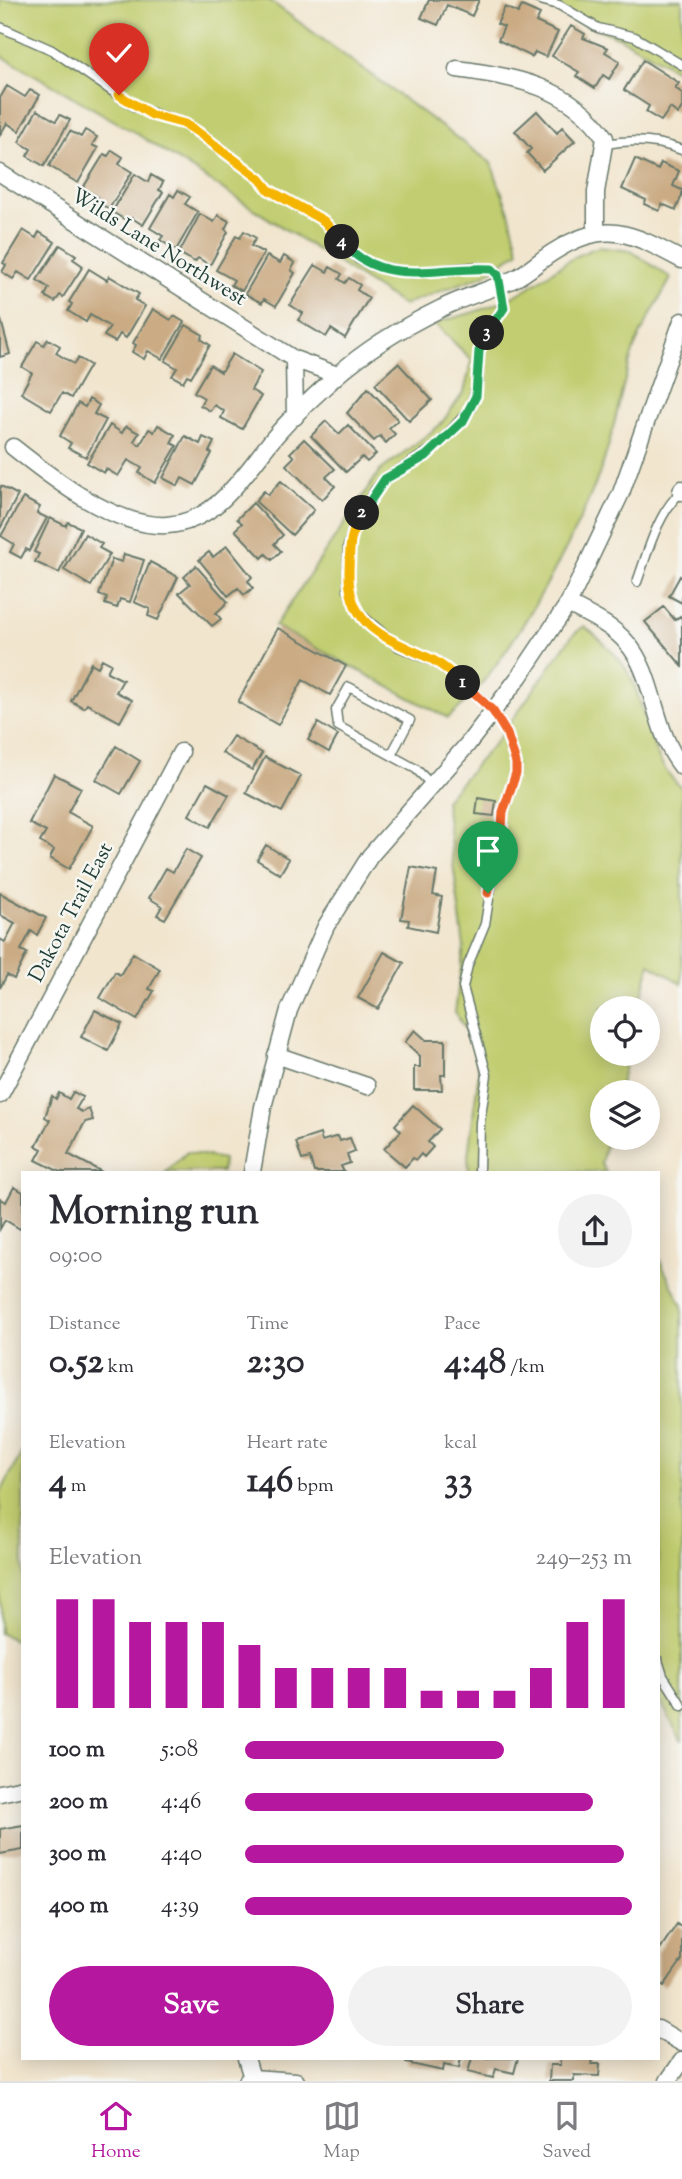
<!DOCTYPE html>
<html lang="en">
<head>
<meta charset="utf-8">
<style>
	:root { --surface:#fff; --page:#f2f2f3; --text:#2b2b33; --muted:#7c7c81; --line:#e1e1e2; --accent:#b5179e }
	body { margin:0; font-family:"Sorts Mill Goudy",serif; background:var(--page); color:var(--text); height:100vh; display:flex; flex-direction:column; font-size:26px; white-space:nowrap }
	* { box-sizing:border-box; margin:0 }
	p { font-size:23px; color:var(--muted) }
	.icon { flex:none; width:38px; height:38px; fill:none; stroke:currentColor; stroke-width:2; stroke-linecap:round; stroke-linejoin:round }
	.map { position:relative; flex:1; overflow:hidden }
	.panel { position:absolute; left:21px; top:1171px; width:639px; height:889px; display:flex; flex-direction:column; background:var(--surface); border-radius:0px; box-shadow:0 4px 18px #0003 }
	.panel>* { flex:none }
	.buttons { position:absolute; left:590px; top:996px; display:grid; gap:14px }
	.buttons a { display:grid; place-items:center; width:70px; height:70px; border-radius:50%; background:var(--surface); box-shadow:0 4px 18px #0003; font-size:35px }
	.pin { position:absolute; display:grid; place-items:center; width:60px; height:60px; color:#fff; margin:-72px -30px; border-radius:50% 50% 50% 0; rotate:-45deg; box-shadow:0 0 7px #0007 }
	.pin .icon { rotate:45deg }
	.km { position:absolute; width:35px; height:35px; margin:-18px; border-radius:50%; background:#222; color:#fff; font-size:19px; line-height:35px; text-align:center }
	.round { display:grid; place-items:center; flex:none; width:74px; height:74px; border-radius:37px; background:var(--page) }
	.overview { display:flex; align-items:center; justify-content:space-between; height:119px; padding:0 28px }
	h1 { font-size:38px; font-weight:800; line-height:52px }
	.figures { display:grid; grid-template-columns:repeat(3,1fr); gap:10px; height:119px; padding:7px 28px }
	.figures div { display:grid; align-content:center }
	.figures b { font-size:35px; font-weight:800 }
	.figures small { font-size:19px; font-weight:400 }
	.figures p { font-size:19px }
	.chart { height:196px; padding:14px 28px }
	.chart p { display:flex; justify-content:space-between }
	.chart svg { width:100%; height:126px; margin-top:7px; stroke:var(--accent); stroke-width:6 }
	.button { display:flex; gap:14px; margin-top:auto; padding:14px 28px }
	.button a { flex:1; height:80px; border-radius:42px; background:var(--accent); color:#fff; font-size:28px; font-weight:800; line-height:80px; text-align:center }
	.button a+a { background:var(--page); color:var(--text) }
	ul { padding:0 28px; list-style:none; font-size:23px }
	li { display:grid; grid-template-columns:112px 84px 1fr; align-items:center; height:52px }
	li i { height:18px; border-radius:9px; background:var(--accent) }
	.tab-bar { display:flex; justify-content:space-around; align-items:center; height:98px; border-top:2px solid var(--line); background:var(--surface); font-size:19px; color:var(--muted) }
	.tab-bar a { display:grid; justify-items:center; gap:4px }
	.tab-bar .selected { color:var(--accent) }
	.map>svg:first-child { display:block }
	.green { fill:#c1cd6f; stroke:#708552; stroke-width:2 }
	.building { fill:#caab84 }
	.lines { fill:none; stroke-linecap:round; stroke-linejoin:round }
	.lane-casing { stroke:#68786a; stroke-width:11 }
	.street-casing { stroke:#68786a; stroke-width:19 }
	.lane { stroke:#fff; stroke-width:8 }
	.street { stroke:#fff; stroke-width:16 }
	.split-1-casing { stroke:#fff; stroke-width:14 }
	.split-2-casing { stroke:#fff; stroke-width:14 }
	.split-3-casing { stroke:#fff; stroke-width:14 }
	.split-4-casing { stroke:#fff; stroke-width:14 }
	.split-5-casing { stroke:#fff; stroke-width:14 }
	.split-1 { stroke:#f0652b; stroke-width:9 }
	.split-2 { stroke:#f5b400; stroke-width:9 }
	.split-3 { stroke:#22a559; stroke-width:9 }
	.split-4 { stroke:#22a559; stroke-width:9 }
	.split-5 { stroke:#f5b400; stroke-width:9 }
	.labels { text-anchor:middle; dominant-baseline:central; stroke-width:5; stroke-linejoin:round; paint-order:stroke }
	.street-label { font-size:21px; fill:#1f3d34; stroke:#f6f6f2 }
</style>
</head>
<body>
<div class="map">
<svg width="682" height="2081" viewBox="0 0 682 2081">
	<rect width="100%" height="100%" fill="#f6f6f2"/>
	<filter id="ink" filterUnits="userSpaceOnUse"><feTurbulence type="fractalNoise" baseFrequency=".0143" numOctaves="2"/><feDisplacementMap in="SourceGraphic" scale="14" xChannelSelector="R" yChannelSelector="G"/><feConvolveMatrix kernelMatrix="1 2 1 2 8 2 1 2 1" color-interpolation-filters="sRGB"/></filter>
	<filter id="wash" filterUnits="userSpaceOnUse"><feTurbulence type="fractalNoise" baseFrequency=".00686" numOctaves="4" result="noise"/><feDisplacementMap in="SourceGraphic" scale="28" xChannelSelector="R" yChannelSelector="G"/><feGaussianBlur stdDeviation="1.57" result="paint"/><feColorMatrix in="noise" values="0 0 0 0 0 0 0 0 0 0 0 0 0 0 0 0 0 1.4 0 .05"/><feComposite in="paint" operator="in"/></filter>
	<g filter="url(#wash)">
		<rect width="100%" height="100%" fill="#f1e5ce"/>
		<!-- green -->
		<path class="green" d="M0,0H269L491,163L509,212L519,251L484,275L403,305L134,132L0,55Z
			M527,0H682V73L620,38Z
			M599,247L631,251L671,278C659,301 643,325 634,349C620,389 615,432 600,472C573,543 506,670 448,718L275,626L380,471L440,425L464,392L472,360L434,323C465,315 496,307 523,291C549,275 569,256 599,247Z
			M584,626C603,641 624,660 633,682C649,720 649,761 682,788V984L650,964L639,1008H602V1054H628L618,1092H602V1138H607L601,1164L606,1172H469L468,1156L479,1071L474,1045L455,1012L464,947L445,800L500,737L572,636Z
			M187,1152L223,1159L222,1172H166Z
			M658,1257L682,1306V1742L658,1697Z
			M23,1450V1644L0,1633V1494Z"/>
		<g id="blocks">
			<!-- building -->
			<path class="building" d="M429,0H479L472,16L447,5L438,25L421,18Z
				M522,6L540,14L536,22L558,32L546,57L535,52L532,57L498,40L504,27L497,24L505,7L518,13Z
				M571,26L585,34L583,38L608,48L605,52L620,61L609,79L603,75L595,88L576,76L579,72L552,56Z
				M643,60L679,83L675,88L682,93V107L678,114L670,108L661,121L646,112L649,106L624,90Z
				M7,86L25,97L30,90L40,95L19,131L7,123L0,135V98Z
				M37,110L56,121L60,115L70,120L44,166L27,156L31,149L19,142Z
				M537,111L557,133L562,127L575,141L543,170L527,153L531,149L515,131Z
				M85,130L97,137L92,145L98,148L78,183L49,166L70,131L81,137Z
				M112,150L123,157L119,164L132,172L109,209L96,201L98,197L83,188L104,154L108,156Z
				M635,159L658,170L661,163L679,171L673,186L682,190V195L676,210L662,204L659,211L644,204L646,200L622,189Z
				M135,174L148,182L151,175L163,182L159,190L163,192L143,225L132,218L129,222L112,212Z
				M178,190L190,197L185,204L198,212L176,250L160,240L163,236L150,228L170,194L174,197Z
				M200,214L214,222L218,215L229,221L225,229L228,232L210,265L198,258L195,262L179,253Z
				M23,230L36,238L39,232L55,242L31,280L18,272L13,279L2,272L6,265L3,263Z
				M244,231L256,238L251,246L264,253L242,291L231,285L234,280L216,270L236,236L240,238Z
				M60,245L76,255L73,259L83,266L63,297L60,295L55,302L45,296L49,288L37,280Z
				M267,256L280,263L284,256L295,263L291,270L295,273L276,306L264,299L262,303L245,294Z
				M315,265L327,272L330,267L342,274L339,279L345,283L349,278L360,285L357,290L369,298L345,338L331,329L326,337L298,320L303,313L290,305Z
				M89,269L107,280L109,276L139,294L135,300L145,306L126,338L120,334L115,342L104,336L110,327L90,315L86,322L68,311L72,304L69,302Z
				M153,309L171,320L174,316L184,322L162,359L148,351L144,359L132,352L136,345L133,343Z
				M1,320L10,354L0,357V321Z
				M186,325L203,335L201,339L210,345L191,377L187,375L183,382L172,376L177,368L165,361Z
				M48,339L60,346L56,353L74,364L78,358L90,365L71,398L62,393L51,411L21,393L32,373L22,367L37,341L44,345Z
				M232,354L261,372L251,390L261,396L242,429L221,418L224,411L214,405L210,411L200,405L204,398L194,392L210,365L221,372Z
				M398,363L432,400L409,421L375,384Z
				M368,388L398,420L389,428L395,434L386,443L380,436L374,441L347,413Z
				M89,399L99,405L94,414L106,420L86,457L68,448L71,443L60,436L78,403L85,407Z
				M326,421L339,434L348,425L376,454L367,462L362,457L346,472L311,436Z
				M110,425L122,433L126,426L139,433L134,441L140,445L149,429L154,432L158,425L175,435L171,443L177,446L155,483L139,473L142,468L128,460L118,476L106,469L104,473L87,463Z
				M185,436L200,444L203,437L214,442L209,452L212,453L195,485L182,478L178,486L163,478Z
				M304,439L335,469L326,477L335,486L322,500L286,465L294,457L290,453Z
				M281,481L314,510L292,535L255,501L264,491L268,495Z
				M1,486L18,495L0,529V489Z
				M23,498L40,507L37,513L47,518L29,551L26,549L21,558L10,552L14,544L1,536Z
				M253,503L283,535L274,544L281,551L272,560L266,554L262,558L235,530L242,523L237,519Z
				M50,518L66,526L68,522L81,528L59,573L35,562L39,554L34,552Z
				M85,534L102,544L99,548L110,554L91,586L64,570Z
				M227,546L252,577L248,581L253,588L244,595L238,588L228,596L199,560L209,552L213,557Z
				M124,554L144,560L130,602L120,599L117,608L105,604L107,598L99,595L112,559L122,562Z
				M150,562L178,577L158,620L148,616L150,609L134,602Z
				M196,566L228,602L216,613L221,619L212,626L179,593L190,584L184,577Z
				M680,576L682,578V603L669,596Z
				M664,607L675,620L680,616L682,619V666L645,622Z
				M278,628L346,666L330,695L303,680L278,725L238,702Z
				M102,659L111,664L107,672L123,680L116,692L132,700L120,722L87,704L84,708L71,701L91,663L98,667Z
				M318,723L338,735L329,752L308,740Z
				M233,736L262,753L252,770L222,753Z
				M116,746L140,761L121,794L96,780Z
				M265,757L301,776L282,812L246,793Z
				M54,774L81,788L68,812L93,826L69,869L50,858L54,850L40,842L46,832L29,823Z
				M207,783L229,795L210,827L189,815Z
				M478,798L496,801L494,816L476,814Z
				M266,845L289,859L280,874L257,860Z
				M186,849L201,858L165,919L157,915L162,906L149,898L166,868L173,872Z
				M411,867L437,872L433,895L442,897L436,932L408,926L409,920L401,919Z
				M0,893L46,918L37,935L31,931L21,950L27,953L14,979L7,975L0,988V939L5,942L15,923L0,915Z
				M384,952L404,963L378,1009L358,998Z
				M133,953L160,969L149,989L154,991L137,1020L100,998L115,972L120,975Z
				M95,1010L122,1024L108,1051L81,1037Z
				M415,1030L426,1040H445V1075H441L442,1090H414V1067H420V1056L405,1042Z
				M73,1092L83,1097L76,1109L82,1112L89,1109L93,1120L85,1122L68,1154L102,1172H60L36,1160L42,1149L36,1146L50,1120L45,1117L52,1096L56,1099L59,1093L69,1099Z
				M413,1105L440,1129L428,1142L433,1147L424,1157L421,1154L416,1160L413,1158L405,1167L384,1149L401,1131L395,1125Z
				M320,1134L322,1141L338,1136L340,1141L350,1138L355,1151L347,1154L350,1163L341,1166L344,1172H314L310,1158L302,1160L296,1142Z
				M14,1187L23,1192V1224L20,1229L5,1220L0,1229V1198L6,1202Z
				M23,1825V1850L0,1854V1829Z
				M677,1924L682,1928V1960L664,1986L658,1981V1952Z
				M407,2058H461L459,2068L444,2065L443,2071L406,2063Z
				M472,2058H518L514,2073L496,2069L493,2078L468,2072Z
				M560,2058H593L592,2064H600L599,2076L574,2075V2081H549L550,2065H560Z"/>
		</g>
	</g>
	<g filter="url(#ink)">
		<use href="#blocks" fill-opacity="0" stroke="#68786a" stroke-width="2"/>
		<g class="lines">
			<!-- lane casing -->
			<g class="lane-casing">
				<path id="lane" d="M540,0L559,5L598,28L635,37L682,65
					M0,27L52,50L135,107L185,124L199,133L260,179L269,190L324,221L358,259L373,266L413,273L471,267L492,269L498,274L504,308L491,325L479,351L478,382L471,408L437,446L385,479L375,490L356,522L348,546V590L359,613L399,647L440,664L490,707L507,734L516,763V773L503,812L485,924L468,965L463,987L487,1075L480,1122L479,1172
					M605,144C632,139 656,140 682,150
					M637,582C648,552 657,514 681,492
					M391,755L410,720L349,687L336,710L338,726L416,769L432,785
					M658,1660L663,1676L682,1706"/>
			</g>
			<!-- street casing -->
			<g class="street-casing">
				<path id="street" d="M457,69C512,76 573,87 605,138L596,192V231
					M0,173L294,359L337,375
					M294,359L295,417
					M13,447C52,478 115,528 167,525C220,522 247,468 278,433C295,413 316,395 335,377C366,349 405,326 442,308C465,296 492,290 516,278C530,271 541,259 555,251C607,218 633,234 682,260
					M681,492L682,489
					M568,604C588,615 612,625 627,643C655,674 653,732 682,767
					M276,1055L367,1086
					M0,1095L181,752
					M252,1172L263,1107L289,1010L326,926L370,856L467,745L519,677L568,604L621,493L682,321
					M0,1793L23,1788
					M658,2029L682,2043
					M246,2058L252,2078
					M247,2081L252,2078L296,2081
					M668,2081L682,2061"/>
			</g>
			<!-- lane -->
			<use href="#lane" class="lane"/>
			<!-- street -->
			<use href="#street" class="street"/>
		</g>
	</g>
	<g class="lines" filter="url(#ink)">
		<!-- split-1 casing -->
		<g class="split-1-casing">
			<path id="split-1" d="M463,683L493,711L507,734L516,763V773L503,812L501,841L488,893"/>
		</g>
		<!-- split-2 casing -->
		<g class="split-2-casing">
			<path id="split-2" d="M362,513C349,536 350,545 349,570C347,630 389,638 433,660C444,666 454,675 463,683"/>
		</g>
		<!-- split-3 casing -->
		<g class="split-3-casing">
			<path id="split-3" d="M362,513L385,479L426,456L463,421L476,396L479,351L487,333"/>
		</g>
		<!-- split-4 casing -->
		<g class="split-4-casing">
			<path id="split-4" d="M342,242C384,290 439,265 492,269L498,275L504,308L487,333"/>
		</g>
		<!-- split-5 casing -->
		<g class="split-5-casing">
			<path id="split-5" d="M119,95L152,115L185,124L199,133L260,179L269,190L324,221L342,242"/>
		</g>
		<!-- split-1 -->
		<use href="#split-1" class="split-1"/>
		<!-- split-2 -->
		<use href="#split-2" class="split-2"/>
		<!-- split-3 -->
		<use href="#split-3" class="split-3"/>
		<!-- split-4 -->
		<use href="#split-4" class="split-4"/>
		<!-- split-5 -->
		<use href="#split-5" class="split-5"/>
	</g>
	<g class="labels">
		<!-- street labels -->
		<g class="street-label">
			<text transform="translate(158 248) rotate(32)">Wilds Lane Northwest</text>
			<text transform="translate(72 913) rotate(-62)">Dakota Trail East</text>
		</g>
	</g>
</svg>
<div class="buttons">
<a><svg class="icon" aria-label="locate" viewBox="0 0 24 24"><circle cx="12" cy="12" r="6"/><path d="M12 2v4M12 18v4M2 12h4M18 12h4"/></svg></a>
<a><svg class="icon" aria-label="layers" viewBox="0 0 24 24"><path d="M12 4l9 5-9 5-9-5zM3 14l9 5 9-5"/></svg></a>
</div>
<div class="pin" style="left:488px;top:893px;background:#1e9e55"><svg class="icon" aria-label="arrive" viewBox="0 0 24 24"><path d="M6 21V4h12l-3 4 3 4H6"/></svg></div>
<div class="pin" style="left:119px;top:95px;background:#d93025"><svg class="icon" aria-label="check" viewBox="0 0 24 24"><path d="M5 12l5 5 9-10"/></svg></div>
<b class="km" style="left:463px;top:683px">1</b>
<b class="km" style="left:362px;top:513px">2</b>
<b class="km" style="left:487px;top:333px">3</b>
<b class="km" style="left:342px;top:242px">4</b>
<section class="panel">
<div class="overview"><div><h1>Morning run</h1><p>09:00</p></div><a class="round"><svg class="icon" aria-label="share" viewBox="0 0 24 24"><path d="M12 15V3M7 8l5-5 5 5M5 13v7h14v-7"/></svg></a></div>
<div class="figures">
<div><p>Distance</p><b>0.52<small> km</small></b></div>
<div><p>Time</p><b>2:30</b></div>
<div><p>Pace</p><b>4:48<small> /km</small></b></div>
</div>
<div class="figures">
<div><p>Elevation</p><b>4<small> m</small></b></div>
<div><p>Heart rate</p><b>146<small> bpm</small></b></div>
<div><p>kcal</p><b>33</b></div>
</div>
<div class="chart"><p><span>Elevation</span>249–253 m</p>
<svg viewBox="0 0 160 44" preserveAspectRatio="none"><path d="M5 44V6M15 44V6M25 44V14M35 44V14M45 44V14M55 44V22M65 44V30M75 44V30M85 44V30M95 44V30M105 44V38M115 44V38M125 44V38M135 44V30M145 44V14M155 44V6"/></svg>
</div>
<ul>
<li><b>100 m</b>5:08<i style="width:67%"></i></li>
<li><b>200 m</b>4:46<i style="width:90%"></i></li>
<li><b>300 m</b>4:40<i style="width:98%"></i></li>
<li><b>400 m</b>4:39<i style="width:100%"></i></li>
</ul>
<div class="button"><a>Save</a><a>Share</a></div>
</section>
</div>
<nav class="tab-bar">
<a class="selected"><svg class="icon" aria-label="home" viewBox="0 0 24 24"><path d="M3 11l9-7 9 7M6 9v11h12V9"/></svg>Home</a>
<a><svg class="icon" aria-label="map" viewBox="0 0 24 24"><path d="M3 6l6-2 6 2 6-2v14l-6 2-6-2-6 2zM9 4v14M15 6v14"/></svg>Map</a>
<a><svg class="icon" aria-label="saved" viewBox="0 0 24 24"><path d="M7 4h10v16l-5-4-5 4z"/></svg>Saved</a>
</nav>
</body>
</html>
